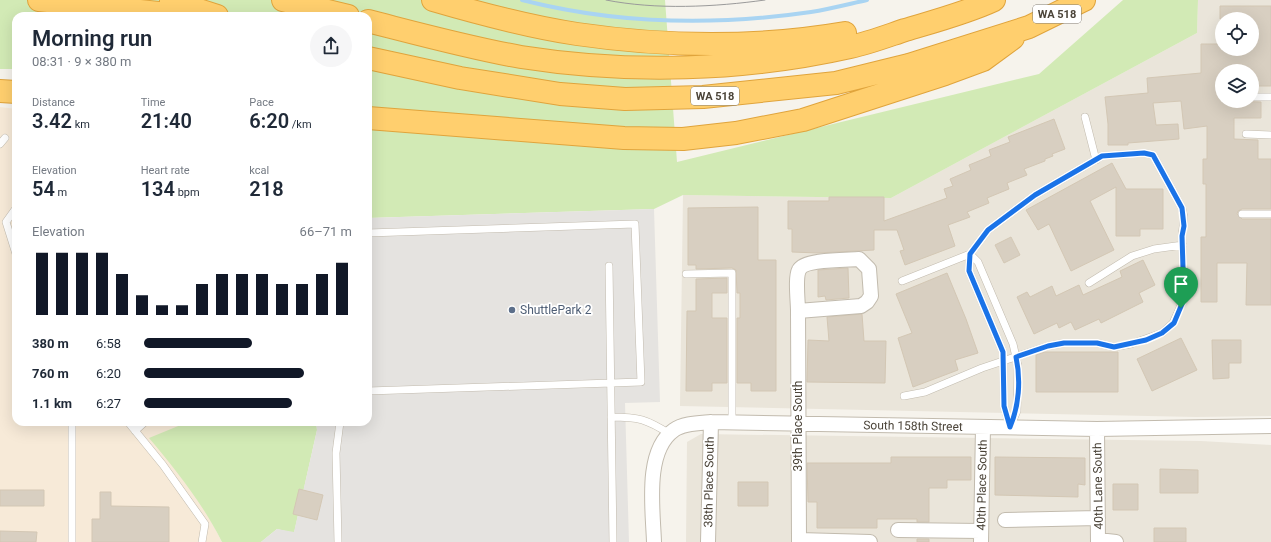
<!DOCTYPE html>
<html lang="en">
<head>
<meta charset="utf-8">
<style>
	:root { --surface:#fff; --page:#f6f6f7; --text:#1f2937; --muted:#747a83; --accent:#111827 }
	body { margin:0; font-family:Roboto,sans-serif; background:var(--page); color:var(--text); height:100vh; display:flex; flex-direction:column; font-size:15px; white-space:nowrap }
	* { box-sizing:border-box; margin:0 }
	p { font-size:13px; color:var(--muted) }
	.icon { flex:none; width:22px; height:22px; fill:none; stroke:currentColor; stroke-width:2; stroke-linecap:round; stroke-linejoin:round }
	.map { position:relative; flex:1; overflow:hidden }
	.panel { position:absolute; left:12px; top:12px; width:360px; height:414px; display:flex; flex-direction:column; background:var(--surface); border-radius:12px; box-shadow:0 4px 16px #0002 }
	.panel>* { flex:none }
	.fabs { position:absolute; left:1215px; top:12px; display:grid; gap:8px }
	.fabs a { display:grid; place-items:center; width:44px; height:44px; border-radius:50%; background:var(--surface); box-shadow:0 4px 16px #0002; font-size:20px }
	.pin { position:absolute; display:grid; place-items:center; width:34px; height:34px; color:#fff; margin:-41px -17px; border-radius:50% 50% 50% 0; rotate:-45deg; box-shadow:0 0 4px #0007 }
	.pin .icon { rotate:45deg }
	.round { display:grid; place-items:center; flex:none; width:42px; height:42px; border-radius:21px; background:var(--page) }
	.overview { display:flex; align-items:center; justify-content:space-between; height:68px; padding:0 20px }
	h1 { font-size:22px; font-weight:600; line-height:30px }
	.stats { display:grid; grid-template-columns:repeat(3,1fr); gap:6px; height:68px; padding:4px 20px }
	.stats div { display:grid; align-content:center }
	.stats b { font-size:20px; font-weight:600 }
	.stats small { font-size:11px; font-weight:400 }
	.stats p { font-size:11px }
	.chart { height:112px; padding:8px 20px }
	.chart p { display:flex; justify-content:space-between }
	.chart svg { width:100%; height:72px; margin-top:4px; stroke:var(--accent); stroke-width:6 }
	ul { padding:0 20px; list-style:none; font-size:13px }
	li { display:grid; grid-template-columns:64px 48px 1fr; align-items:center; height:30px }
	li i { height:10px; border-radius:5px; background:var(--accent) }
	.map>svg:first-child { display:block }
	.residential { fill:#eae5da; fill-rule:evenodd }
	.commercial { fill:#f7ead8 }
	.green { fill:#d2eab5 }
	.parking { fill:#e5e3e0 }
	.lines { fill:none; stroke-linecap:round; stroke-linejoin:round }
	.stream { stroke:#a9d4f2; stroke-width:4 }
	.building { fill:#d8cfc1; stroke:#d3c7b4 }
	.service-casing { stroke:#c2bbae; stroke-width:8 }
	.minor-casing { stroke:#c2bbae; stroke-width:16 }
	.motorway-casing { stroke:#e0a43c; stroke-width:24 }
	.service { stroke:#fff; stroke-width:7 }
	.minor { stroke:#fff; stroke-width:14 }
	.motorway { stroke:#ffcf6e; stroke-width:22 }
	.tram { stroke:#9a9a9a; stroke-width:1 }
	.route-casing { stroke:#fff; stroke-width:8 }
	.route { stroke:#1a73e8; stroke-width:5 }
	.service-dot { fill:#5c6f8a; stroke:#fff; stroke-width:1.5 }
	.labels { text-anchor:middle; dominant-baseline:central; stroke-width:3.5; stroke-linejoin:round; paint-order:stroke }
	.shield { fill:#fff; stroke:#817c74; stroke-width:1 }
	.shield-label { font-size:11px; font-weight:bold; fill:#4b4439 }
	.service-label { font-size:12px; fill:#4e5e75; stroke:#fff; text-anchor:start }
	.street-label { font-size:12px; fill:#4b4439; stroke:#fff }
</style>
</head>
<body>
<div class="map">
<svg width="1271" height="542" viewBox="0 0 1271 542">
	<rect width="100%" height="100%" fill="#f6f3ec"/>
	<!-- residential -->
	<path class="residential" d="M1198,0H1271V416L1196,417L680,406L683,195L891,198L1197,33ZM1222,19H1252V49H1222ZM1222,71H1252V101H1222Z
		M701,434L1201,441L1271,445V542H686L687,442Z"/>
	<!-- commercial -->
	<path class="commercial" d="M0,107L16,109V422H216L211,521L222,542H0Z"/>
	<!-- green -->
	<path class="green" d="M0,0H665L677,162L1039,74L1123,0H1198L1197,33L891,198L683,195L654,209L368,218V16H16V69H0Z
		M188,422H316L317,430L294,533L277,529L261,542H222C203,504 176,470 149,438Z"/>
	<!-- parking -->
	<path class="parking" d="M654,209L660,402L625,403L629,542H261L277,529L294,532L317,430L316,422H368V218Z"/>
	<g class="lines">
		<!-- stream -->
		<path class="stream" d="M522,0C616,24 715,26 811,12C830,9 849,4 867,0"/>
	</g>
	<!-- building -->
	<path class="building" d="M1220,6H1271V86H1252V69H1222V101L1261,102V118H1234V139L1258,140V159H1271V209H1242L1238,211L1237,214L1242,219H1271V305H1246L1247,263H1217V302H1201V237H1206V184H1203V159H1207V126L1184,129L1181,101L1153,103L1156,125L1178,124L1179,139L1128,143V145H1108V124L1105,97L1148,93L1147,78L1201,73V44H1222V49H1252V19H1220Z
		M1054,119L1065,149L1052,154L1053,156L1045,159V161L1024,169L1027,175L1007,183L1009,189L987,198L989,203L967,212L970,217L948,225L955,246L905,265L900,251L904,250L897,230H874V250L818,253L792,252V229H788V201H829V197H884V221L947,198L944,189L953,186L950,179L971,170L969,165L991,156L989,150L1010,142L1008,137Z
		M1112,163L1126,189H1163V229H1140V236H1116V187L1090,201L1114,250L1071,271L1049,224L1038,230L1026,210Z
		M758,207V260H776V391H751V383H737V318H740V293H737L736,270L732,268L696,269V265H688V208Z
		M1011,237L1020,255L1004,263L995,245Z
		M1143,260L1155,285L1139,293L1143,302L1101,323L1099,319L1075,330L1071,322L1059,328L1057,323L1034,334L1017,297L1027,292L1030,297L1052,286L1056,296L1079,285L1083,295L1122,277L1120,271Z
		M848,268L849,298L826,300L825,296L818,297V270Z
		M947,273L966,319L978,353L955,360L958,370L913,387L898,338L912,333L896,294Z
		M727,278V293H712V318H727V383H712V391H686L687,311H696V279Z
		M862,314L864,341H886L885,383L807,382L808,340L829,341L827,317Z
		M1181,338L1197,370L1152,391L1137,359Z
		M1212,340H1241V363H1229V378L1213,379Z
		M1045,352H1118V392H1036V355Z
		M891,457H971V480H947V488H929V522H917V519H877V528H817V502H808L807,463H891Z
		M995,457L1085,458V485L1078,484V497L995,495Z
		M1160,469L1198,470V493H1160Z
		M738,482H768V506H738Z
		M1113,484H1138V510H1113Z
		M299,489L323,495L317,520L293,514Z
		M0,490H44V506H0Z
		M100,492H111V506L169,507V542H92V519H100Z
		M1154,528H1186V542H1154Z
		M0,531L37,532L36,542H0Z
		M917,539H929V542H917Z"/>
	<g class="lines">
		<!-- service casing -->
		<g class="service-casing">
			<path id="service" d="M1252,97H1271
				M1085,117L1096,160
				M1246,134L1271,135
				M0,144L5,138
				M16,208L6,222L16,254
				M1242,214H1271
				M368,233L635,224L641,382L368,391
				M970,254L978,262L1013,344L1018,366L1017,411L1010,427
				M970,254L969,271L1003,352L1004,406L1010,427
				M609,266L613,542
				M686,274L732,273V422
				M902,281L970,254L988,230L1035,195L1102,156L1144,153L1153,155L1182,208L1184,217L1182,236L1184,299L1173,323L1162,333L1131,344L1114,347L1097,343H1064L1048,346L982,368L925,392L904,396
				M1089,283L1132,256L1154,249L1183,245
				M611,417C639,417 646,419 670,434
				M128,422L163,465L205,524L202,542
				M135,431L145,422
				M72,542V422
				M338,542L336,453L340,422"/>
		</g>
		<!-- minor casing -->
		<g class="minor-casing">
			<path id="minor" d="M859,259L869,269L871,296L867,302L861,306L798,311C798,301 795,278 799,270C804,259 847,260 859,259Z
				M798,311L799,540
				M1097,429L1098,542
				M1005,520L1098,518
				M898,530L981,531
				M1098,540L1116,542
				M654,542C653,510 644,451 674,430C683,423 700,423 711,422L1097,429L1271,426
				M708,542L711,422
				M799,542V540L870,542
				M981,542L983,427"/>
		</g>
		<!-- motorway casing -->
		<g class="motorway-casing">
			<path id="motorway" d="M39,0L186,16
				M283,0L348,16
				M433,0C481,14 529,27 577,34C666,47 757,48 845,33
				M171,1L217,16
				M368,21C419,34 470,48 521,57C629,74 743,71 850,47C869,43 887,36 905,30C935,21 966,13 994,0
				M368,58L460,78L560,94L625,99L703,97L836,83L909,65L1029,27L1084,0
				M0,91L16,92
				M368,118L624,138L683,139L736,133L803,120L945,74L983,60L1013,38"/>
		</g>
		<!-- service -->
		<use href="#service" class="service"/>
		<!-- minor -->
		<use href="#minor" class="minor"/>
		<!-- motorway -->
		<use href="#motorway" class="motorway"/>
		<!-- tram -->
		<path class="tram" d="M606,0C656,10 715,7 765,0"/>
	</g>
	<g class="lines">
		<!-- route casing -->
		<g class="route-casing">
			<path id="route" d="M1144,153L1153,155L1182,208L1184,226L1182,236L1184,299L1174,323L1162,333L1146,340L1114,347L1097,343H1064L1048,346L1016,357C1021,380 1019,406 1010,427L1004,406L1003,352L969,271L970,254L988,230L1035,195L1102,156Z"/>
		</g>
		<!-- route -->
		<use href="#route" class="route"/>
	</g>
	<!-- markers -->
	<circle class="service-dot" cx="512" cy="310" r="4"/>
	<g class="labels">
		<!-- shield labels -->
		<g class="shield">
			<rect x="1033" y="5" width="48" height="18" rx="3"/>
			<rect x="691" y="87" width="48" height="18" rx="3"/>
		</g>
		<g class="shield-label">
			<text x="1057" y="14">WA 518</text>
			<text x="715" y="96">WA 518</text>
		</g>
		<!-- service labels -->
		<g class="service-label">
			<text x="520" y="310">ShuttlePark 2</text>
		</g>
		<!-- street labels -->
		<g class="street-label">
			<text transform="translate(798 426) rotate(-90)">39th Place South</text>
			<text transform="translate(913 426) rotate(1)">South 158th Street</text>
			<text transform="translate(709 482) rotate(-89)">38th Place South</text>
			<text transform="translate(982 485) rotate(-89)">40th Place South</text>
			<text transform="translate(1098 486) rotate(-91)">40th Lane South</text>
		</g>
	</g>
</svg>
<div class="fabs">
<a><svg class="icon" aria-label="locate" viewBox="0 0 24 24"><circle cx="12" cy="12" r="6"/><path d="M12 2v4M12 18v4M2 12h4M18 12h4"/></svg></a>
<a><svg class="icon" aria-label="layers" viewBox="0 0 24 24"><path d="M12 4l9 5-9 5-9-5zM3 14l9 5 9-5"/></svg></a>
</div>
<div class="pin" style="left:1181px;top:308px;background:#1e9e55"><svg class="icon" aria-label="arrive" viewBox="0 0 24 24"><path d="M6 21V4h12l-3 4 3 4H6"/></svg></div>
<section class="panel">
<div class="overview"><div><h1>Morning run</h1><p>08:31 · 9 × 380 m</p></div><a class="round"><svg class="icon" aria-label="share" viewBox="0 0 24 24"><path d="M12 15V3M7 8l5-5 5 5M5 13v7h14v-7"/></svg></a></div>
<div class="stats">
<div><p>Distance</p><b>3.42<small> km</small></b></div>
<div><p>Time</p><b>21:40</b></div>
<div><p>Pace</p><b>6:20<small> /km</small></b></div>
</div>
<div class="stats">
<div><p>Elevation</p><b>54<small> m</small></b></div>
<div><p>Heart rate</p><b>134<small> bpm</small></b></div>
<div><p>kcal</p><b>218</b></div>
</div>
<div class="chart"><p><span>Elevation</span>66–71 m</p>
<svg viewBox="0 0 160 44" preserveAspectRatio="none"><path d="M5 44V6M15 44V6M25 44V6M35 44V6M45 44V19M55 44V32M65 44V38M75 44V38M85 44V25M95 44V19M105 44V19M115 44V19M125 44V25M135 44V25M145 44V19M155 44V12"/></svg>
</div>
<ul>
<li><b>380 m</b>6:58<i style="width:52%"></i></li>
<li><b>760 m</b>6:20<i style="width:77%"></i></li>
<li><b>1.1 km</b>6:27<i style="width:71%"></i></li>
</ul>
</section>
</div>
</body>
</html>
